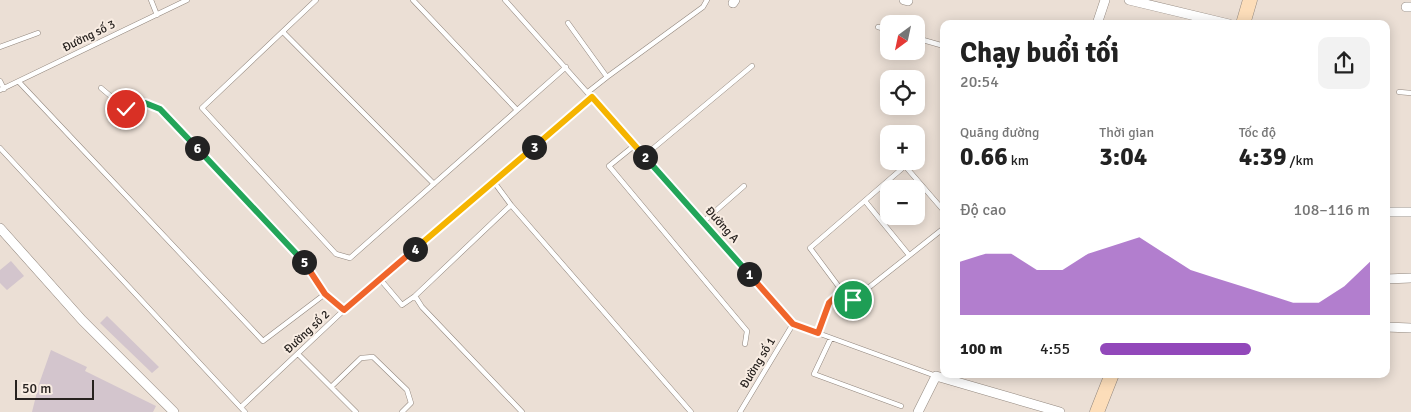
<!DOCTYPE html>
<html lang="vi">
<head>
<meta charset="utf-8">
<style>
	:root { --surface:#fff; --page:#f2f2f2; --text:#222; --muted:#767676; --accent:#9248ba }
	body { margin:0; font-family:Signika,sans-serif; background:var(--page); color:var(--text); height:100vh; display:flex; flex-direction:column; font-size:19px; white-space:nowrap }
	* { box-sizing:border-box; margin:0 }
	p { font-size:16px; color:var(--muted) }
	.icon { flex:none; width:28px; height:28px; fill:none; stroke:currentColor; stroke-width:2; stroke-linecap:round; stroke-linejoin:round }
	.map { position:relative; flex:1; overflow:hidden }
	.drawer { position:absolute; left:940px; top:20px; width:450px; height:358px; display:flex; flex-direction:column; background:var(--surface); border-radius:10px; box-shadow:0 2px 12px #0003 }
	.drawer>* { flex:none }
	.needle { width:32px; rotate:213deg }
	.fabs { position:absolute; left:880px; top:15px; display:grid; gap:10px }
	.fabs a { display:grid; place-items:center; width:45px; height:45px; border-radius:10px; background:var(--surface); box-shadow:0 2px 12px #0003; font-size:25px }
	.scale { position:absolute; left:15px; bottom:12px; width:79px; box-sizing:border-box; padding-left:5px; border:2px solid #27221f; border-top:0; font-size:14px; line-height:18px; white-space:nowrap; color:#27221f; -webkit-text-stroke:4px #f8ece2; paint-order:stroke }
	.pin { position:absolute; display:grid; place-items:center; width:42px; height:42px; color:#fff; margin:-21px; border:2px solid #fff; border-radius:50%; box-shadow:0 1px 5px #0007 }
	.km { position:absolute; width:25px; height:25px; margin:-12px; border-radius:50%; background:#222; color:#fff; font-size:14px; line-height:25px; text-align:center }
	.round { display:grid; place-items:center; flex:none; width:52px; height:52px; border-radius:10px; background:var(--page) }
	.head { display:flex; align-items:center; justify-content:space-between; height:85px; padding:0 20px }
	h1 { font-size:28px; font-weight:700; line-height:38px }
	.metrics { display:grid; grid-template-columns:repeat(3,1fr); gap:8px; height:85px; padding:5px 20px }
	.metrics div { display:grid; align-content:center }
	.metrics b { font-size:25px; font-weight:700 }
	.metrics small { font-size:14px; font-weight:400 }
	.metrics p { font-size:14px }
	.chart { height:140px; padding:10px 20px }
	.chart p { display:flex; justify-content:space-between }
	.chart svg { width:100%; height:90px; margin-top:5px; fill:var(--accent); opacity:.7 }
	ul { padding:0 20px; list-style:none; font-size:16px }
	li { display:grid; grid-template-columns:80px 60px 1fr; align-items:center; height:38px }
	li i { height:12px; border-radius:6px; background:var(--accent) }
	.map>svg:first-child { display:block }
	.building { fill:#d3c5cd }
	.lines { fill:none; stroke-linecap:round; stroke-linejoin:round }
	.lane-casing { stroke:#91867d; stroke-width:5.5 }
	.street-casing { stroke:#91867d; stroke-width:10 }
	.secondary-casing { stroke:#91867d; stroke-width:15 }
	.lane { stroke:#fff; stroke-width:4.5 }
	.street { stroke:#fff; stroke-width:9 }
	.secondary { stroke:#fcddb9; stroke-width:14 }
	.split-1-casing { stroke:#fff; stroke-width:10 }
	.split-2-casing { stroke:#fff; stroke-width:10 }
	.split-3-casing { stroke:#fff; stroke-width:10 }
	.split-4-casing { stroke:#fff; stroke-width:10 }
	.split-5-casing { stroke:#fff; stroke-width:10 }
	.split-6-casing { stroke:#fff; stroke-width:10 }
	.split-7-casing { stroke:#fff; stroke-width:10 }
	.split-1 { stroke:#f0652b; stroke-width:6 }
	.split-2 { stroke:#22a559; stroke-width:6 }
	.split-3 { stroke:#f5b400; stroke-width:6 }
	.split-4 { stroke:#f5b400; stroke-width:6 }
	.split-5 { stroke:#f0652b; stroke-width:6 }
	.split-6 { stroke:#22a559; stroke-width:6 }
	.split-7 { stroke:#22a559; stroke-width:6 }
	.labels { text-anchor:middle; dominant-baseline:central; stroke-width:4; stroke-linejoin:round; paint-order:stroke }
	.street-label { font-size:12px; fill:#27221f; stroke:#f8ece2 }
</style>
</head>
<body>
<div class="map">
<svg width="1411" height="412" viewBox="0 0 1411 412">
	<rect width="100%" height="100%" fill="#ebdfd5"/>
	<!-- building -->
	<path class="building" d="M11,261L24,276L7,290L0,283V270Z
		M107,316L159,367L152,373L100,323Z
		M51,350L87,367L85,371L156,406L153,412H32L39,384Z"/>
	<g class="lines">
		<!-- lane casing -->
		<g class="lane-casing">
			<path id="lane" d="M151,0L157,15
				M316,0L202,108L336,254L350,258L566,67
				M413,0L517,110
				M505,0L793,324L936,376
				M568,23L607,77L588,92
				M878,27L889,30
				M283,32L434,184
				M916,38L944,46
				M0,47L38,33
				M607,77L703,7L707,0
				M0,81L4,89
				M19,82L263,341L325,294L344,310
				M101,88L126,109L145,103L160,109L308,267L325,294
				M0,90L187,0
				M1399,92L1411,93
				M635,145L609,166L747,331L745,344
				M0,148L245,412
				M644,156L752,66
				M494,182L511,205
				M865,201L909,255
				M703,222L744,186
				M380,279L402,305L415,296
				M842,291L853,300L944,228
				M818,333L829,303L842,291L810,248L905,166L944,211
				M831,338L814,374L901,406
				M298,354L356,412
				M331,387L361,358L373,357L407,390L411,403L402,412
				M241,407L344,310L592,97
				M522,412L422,307L415,296L511,205L691,412
				M740,412L793,324"/>
		</g>
		<!-- street casing -->
		<g class="street-casing">
			<path id="street" d="M904,0L908,1
				M1129,0L1229,24
				M733,3L735,0
				M1406,7H1411
				M1097,24L1105,0
				M1386,212H1411
				M0,228L82,320L174,412
				M1386,279L1411,278
				M1386,327L1411,328
				M918,412L936,376L1060,412"/>
		</g>
		<!-- secondary casing -->
		<g class="secondary-casing">
			<path id="secondary" d="M1243,24L1250,0
				M1097,412L1112,374"/>
		</g>
		<!-- lane -->
		<use href="#lane" class="lane"/>
		<!-- street -->
		<use href="#street" class="street"/>
		<!-- secondary -->
		<use href="#secondary" class="secondary"/>
	</g>
	<g class="lines">
		<!-- split-1 casing -->
		<g class="split-1-casing">
			<path id="split-1" d="M749,274L793,324L818,333L829,303L842,291L853,300"/>
		</g>
		<!-- split-2 casing -->
		<g class="split-2-casing">
			<path id="split-2" d="M645,157L749,274"/>
		</g>
		<!-- split-3 casing -->
		<g class="split-3-casing">
			<path id="split-3" d="M534,147L592,97L645,157"/>
		</g>
		<!-- split-4 casing -->
		<g class="split-4-casing">
			<path id="split-4" d="M415,249L534,147"/>
		</g>
		<!-- split-5 casing -->
		<g class="split-5-casing">
			<path id="split-5" d="M304,262L325,294L344,310L415,249"/>
		</g>
		<!-- split-6 casing -->
		<g class="split-6-casing">
			<path id="split-6" d="M197,148L304,262"/>
		</g>
		<!-- split-7 casing -->
		<g class="split-7-casing">
			<path id="split-7" d="M126,109L145,103L160,109L197,148"/>
		</g>
		<!-- split-1 -->
		<use href="#split-1" class="split-1"/>
		<!-- split-2 -->
		<use href="#split-2" class="split-2"/>
		<!-- split-3 -->
		<use href="#split-3" class="split-3"/>
		<!-- split-4 -->
		<use href="#split-4" class="split-4"/>
		<!-- split-5 -->
		<use href="#split-5" class="split-5"/>
		<!-- split-6 -->
		<use href="#split-6" class="split-6"/>
		<!-- split-7 -->
		<use href="#split-7" class="split-7"/>
	</g>
	<g class="labels">
		<!-- street labels -->
		<g class="street-label">
			<text transform="translate(89 36) rotate(-26)">Đường số 3</text>
			<text transform="translate(722 225) rotate(48)">Đường A</text>
			<text transform="translate(307 332) rotate(-43)">Đường số 2</text>
			<text transform="translate(758 363) rotate(-59)">Đường số 1</text>
		</g>
	</g>
</svg>
<div class="fabs">
<a><svg class="needle" viewBox="-14 -14 28 28"><path d="M0-13l5 13h-10z" fill="#e53935"/><path d="M0 13l5-13h-10z" fill="#767676"/></svg></a>
<a><svg class="icon" aria-label="locate" viewBox="0 0 24 24"><circle cx="12" cy="12" r="6"/><path d="M12 2v4M12 18v4M2 12h4M18 12h4"/></svg></a>
<a>+</a>
<a>−</a>
</div>
<div class="scale">50 m</div>
<div class="pin" style="left:853px;top:300px;background:#1e9e55"><svg class="icon" aria-label="arrive" viewBox="0 0 24 24"><path d="M6 21V4h12l-3 4 3 4H6"/></svg></div>
<div class="pin" style="left:126px;top:109px;background:#d93025"><svg class="icon" aria-label="check" viewBox="0 0 24 24"><path d="M5 12l5 5 9-10"/></svg></div>
<b class="km" style="left:749px;top:274px">1</b>
<b class="km" style="left:645px;top:157px">2</b>
<b class="km" style="left:534px;top:147px">3</b>
<b class="km" style="left:415px;top:249px">4</b>
<b class="km" style="left:304px;top:262px">5</b>
<b class="km" style="left:197px;top:148px">6</b>
<section class="drawer">
<div class="head"><div><h1>Chạy buổi tối</h1><p>20:54</p></div><a class="round"><svg class="icon" aria-label="share" viewBox="0 0 24 24"><path d="M12 15V3M7 8l5-5 5 5M5 13v7h14v-7"/></svg></a></div>
<div class="metrics">
<div><p>Quãng đường</p><b>0.66<small> km</small></b></div>
<div><p>Thời gian</p><b>3:04</b></div>
<div><p>Tốc độ</p><b>4:39<small> /km</small></b></div>
</div>
<div class="chart"><p><span>Độ cao</span>108–116 m</p>
<svg viewBox="0 0 160 44" preserveAspectRatio="none"><path d="M0 44V18L10 14L20 14L30 22L40 22L50 14L60 10L70 6L80 14L90 22L100 26L110 30L120 34L130 38L140 38L150 30L160 18V44z"/></svg>
</div>
<ul>
<li><b>100 m</b>4:55<i style="width:56%"></i></li>
</ul>
</section>
</div>
</body>
</html>
